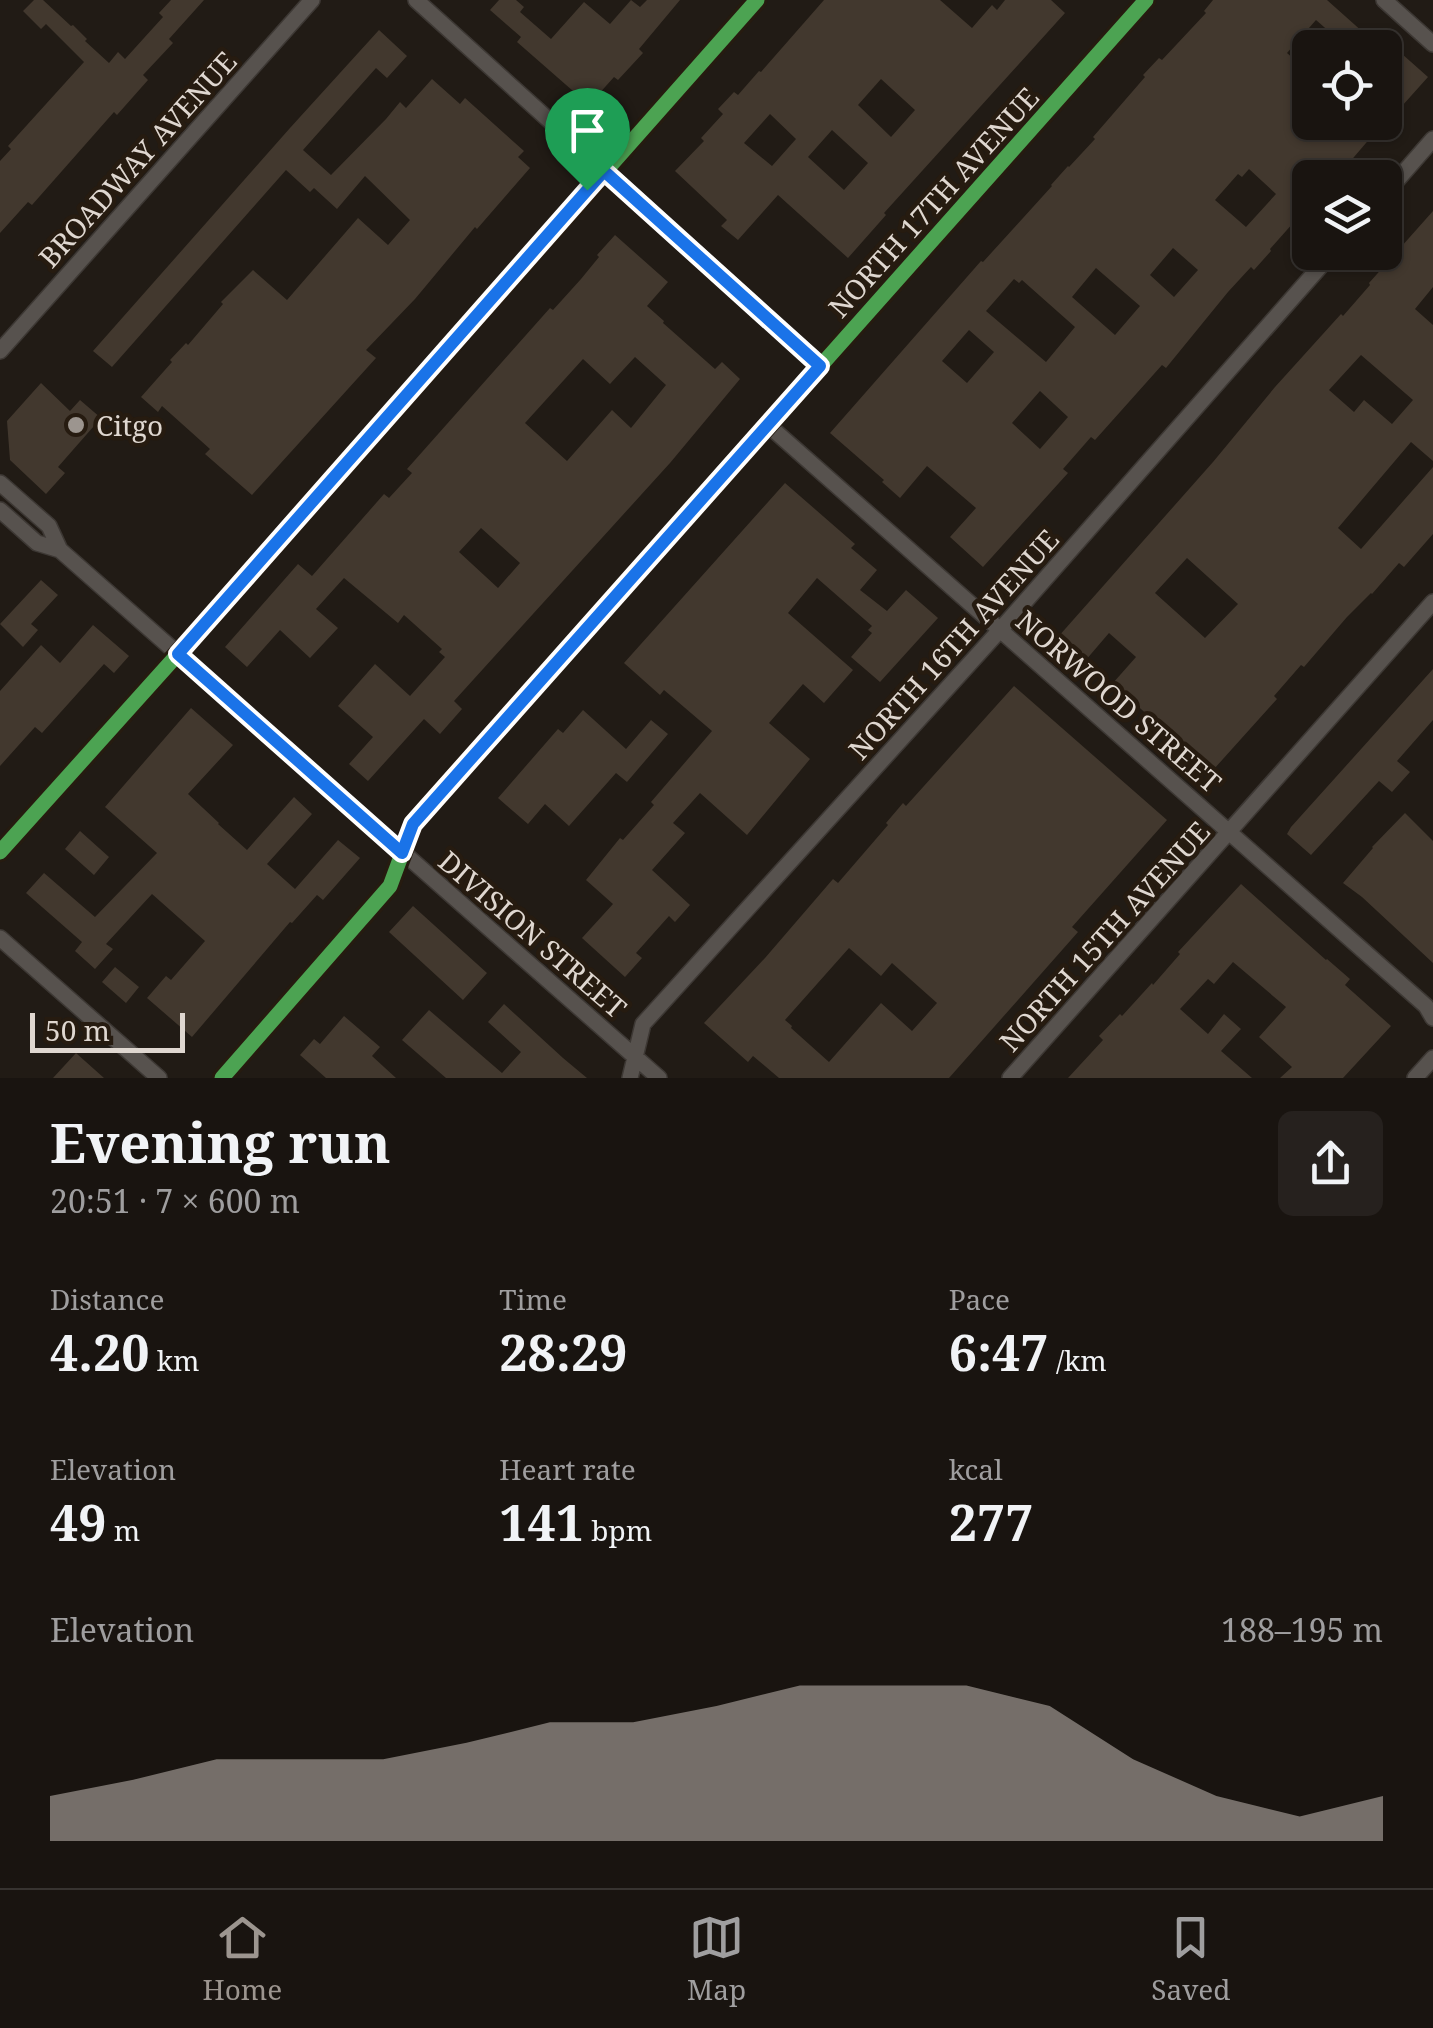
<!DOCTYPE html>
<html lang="en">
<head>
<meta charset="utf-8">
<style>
	:root { --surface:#191410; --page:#26211e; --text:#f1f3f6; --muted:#9f9e9f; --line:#373330; --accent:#9c958f }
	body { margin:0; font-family:"Noto Serif",serif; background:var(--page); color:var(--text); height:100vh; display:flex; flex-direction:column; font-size:38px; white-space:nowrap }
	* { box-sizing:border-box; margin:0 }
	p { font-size:32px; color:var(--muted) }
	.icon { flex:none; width:55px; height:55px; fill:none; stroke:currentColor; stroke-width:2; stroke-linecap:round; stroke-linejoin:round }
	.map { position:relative; height:1078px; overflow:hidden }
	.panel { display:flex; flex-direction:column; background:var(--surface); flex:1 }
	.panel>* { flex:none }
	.controls { position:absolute; left:1292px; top:30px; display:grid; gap:20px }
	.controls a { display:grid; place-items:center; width:110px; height:110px; border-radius:15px; background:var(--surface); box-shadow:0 2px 8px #0004,0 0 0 2px var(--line); font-size:50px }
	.scale { position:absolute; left:30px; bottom:25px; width:155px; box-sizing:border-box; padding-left:10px; border:5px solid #dfd7d0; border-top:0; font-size:28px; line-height:35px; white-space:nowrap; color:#dfd7d0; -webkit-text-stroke:8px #261b10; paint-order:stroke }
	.pin { position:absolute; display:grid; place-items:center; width:85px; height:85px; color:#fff; margin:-102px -42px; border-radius:50% 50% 50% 0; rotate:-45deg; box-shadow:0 0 10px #0007 }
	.pin .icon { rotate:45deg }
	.round { display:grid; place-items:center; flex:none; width:105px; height:105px; border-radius:15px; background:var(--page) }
	.overview { display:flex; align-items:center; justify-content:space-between; height:170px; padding:0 50px }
	h1 { font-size:55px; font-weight:700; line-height:75px }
	.stats { display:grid; grid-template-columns:repeat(3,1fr); gap:15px; height:170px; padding:10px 50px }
	.stats div { display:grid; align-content:center }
	.stats b { font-size:50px; font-weight:700 }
	.stats small { font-size:28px; font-weight:400 }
	.stats p { font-size:28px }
	.chart { height:280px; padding:20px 50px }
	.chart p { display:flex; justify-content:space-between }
	.chart svg { width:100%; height:180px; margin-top:10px; fill:var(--accent); opacity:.7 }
	.tabs { display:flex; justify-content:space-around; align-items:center; height:140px; border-top:2px solid var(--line); background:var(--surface); font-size:28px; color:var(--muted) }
	.tabs a { display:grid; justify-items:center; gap:5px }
	.tabs .on { color:var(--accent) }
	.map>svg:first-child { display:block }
	.building { fill:#42382e; fill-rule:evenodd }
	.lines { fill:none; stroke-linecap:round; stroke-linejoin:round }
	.street-casing { stroke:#3d3834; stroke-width:18 }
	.street { stroke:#57524e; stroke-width:15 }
	.cycleway-casing { stroke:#261b10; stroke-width:21 }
	.cycleway { stroke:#4ca352; stroke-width:15 }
	.route-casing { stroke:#fff; stroke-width:20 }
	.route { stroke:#1a73e8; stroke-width:12 }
	.poi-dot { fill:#9c958f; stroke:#261b10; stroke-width:4 }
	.labels { text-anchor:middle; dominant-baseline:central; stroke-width:9; stroke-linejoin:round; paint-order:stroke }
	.street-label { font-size:28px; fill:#dfd7d0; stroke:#261b10 }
	.poi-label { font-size:28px; fill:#dfd7d0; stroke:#261b10; text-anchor:start }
</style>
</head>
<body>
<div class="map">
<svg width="1433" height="1078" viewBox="0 0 1433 1078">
	<rect width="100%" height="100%" fill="#211b15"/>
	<!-- building -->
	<path class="building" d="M34,0H43L71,26L73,25L87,39L85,41L109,63L118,52L125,59L163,17L159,13L171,0H204L169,39L173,43L143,75L148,80L117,115L114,112L32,205L28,202L0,233V161L11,149L8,146L84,62L46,24L41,29L23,11Z
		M499,0H516L524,7L520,12L551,39L584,2L610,24L631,0L640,7L647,0H680L639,49L643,53L618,80L614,77L589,105L517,42L521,37L490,10Z
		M824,0H940L972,28L992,5L997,10L1005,0H1051L1065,13L884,213L886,215L848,258L778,195L738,240L721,226L727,220L675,171L704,141L701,138L723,114L718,109L734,92L738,95L759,71L761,72ZM881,79L915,110L891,137L858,105ZM770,114L796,139L772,166L744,143ZM832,130L868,163L844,190L808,157Z
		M1213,0H1327L1364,33L1352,48H1348L1316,20L1287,53L1310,73V122H1384L1336,178H1310V204L1270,249L1271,251L1254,270L1251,267L1228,292L1166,368L1162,365L1095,440L1091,437L1063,469L1068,473L983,567L950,537L976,508L927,466L900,498L882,482L884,480L830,433L981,261L983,262L1052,186L1051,185L1068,166L1069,167L1095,139L1093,137L1145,77L1143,75L1159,58L1162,60L1206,13L1204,11ZM1249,169L1276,194L1246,227L1215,200L1238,174L1242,177ZM1173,248L1198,270L1174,297L1150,275ZM1096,268L1140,306L1115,335L1072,297ZM1014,279L1019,283L1022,280L1075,327L1046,362L986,311ZM969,330L994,352L967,383L942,361ZM1040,391L1068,417L1040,449L1012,423Z
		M379,30L407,56L387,78L376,68L303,150L331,175L386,119L400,102L406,108L432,79L460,104L465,98L524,151L518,157L530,168L477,229L475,227L415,299L366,350L376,358L252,495L205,454L210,449L162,406L158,412L141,397L172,362L170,360L186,343L188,345L223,304L221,302L253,270L287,300L358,218L388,245L410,220L365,176L337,209L314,188L310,192L286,170L112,367L93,351L290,128Z
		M1393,46L1428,77L1385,125V55Z
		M1433,211V287L1415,309L1433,325V461L1411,442L1338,528L1361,549L1433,467V534L1404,567L1399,563L1372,594L1371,593L1347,617L1304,667L1301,665L1274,696L1277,699L1214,769L1158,719L1155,722L1113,683L1136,657L1109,633L1085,661L1058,637L1213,462L1275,387L1341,314L1343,316L1370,285L1369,283ZM1361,355L1413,400L1392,424L1364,400L1354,412L1329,390ZM1187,558L1238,604L1205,638L1155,593Z
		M615,235L668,282L647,306L664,321L663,323L715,369L722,362L740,379L670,463L454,701L462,709L440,734L424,719L368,781L349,764L373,737L338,706L375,664L410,696L445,657L439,652L442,649L404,615L398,623L344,578L316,609L338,628L310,658L280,630L247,667L225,647L298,564L312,576L384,494L389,498L412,473L407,469L550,308L553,310L581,279L599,257L597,255ZM635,357L666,385L631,428L612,410L567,461L525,423L583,359L610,384ZM481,528L520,563L498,588L459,552Z
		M41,383L70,411L80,400L101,418L58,467L65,473L46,494L10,460L7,421Z
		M785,483L855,544L851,548L877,570L860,590L887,611L906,590L938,618L880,682L851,657L872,633L868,630L872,626L817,578L788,613L853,670L824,703L803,684L769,723L810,759L747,835L700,793L673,823L685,833L652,870L690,905L675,922L669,916L636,953L642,958L625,977L582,938L613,904L586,880L620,838L623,840L654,805L651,802L712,731L664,690L660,695L624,663Z
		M41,580L58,595L31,624L38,630L23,647L0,624Z
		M93,625L129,656L114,673L104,664L42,733L35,727L0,766V691L41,645L60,663Z
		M1433,669V720L1397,761L1410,772L1392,792L1379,781L1311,855L1287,834L1291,827Z
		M1014,686L1167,820L1072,927L1078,932L949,1078H779L753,1056L748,1062L704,1023L765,958L833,879L838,883L888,825L886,823L903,803L906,806ZM849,948L881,976L892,963L937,1003L912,1031L881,1003L829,1062L791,1028L792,1026L785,1020Z
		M191,708L233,745L188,794L219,823L218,824L247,850L294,797L312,814L267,864L295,889L338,840L360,858L323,900L317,895L292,923L290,922L192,1037L147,998L166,976L171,980L205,941L152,894L106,944L113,949L95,969L75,951L82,942L26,893L44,873L95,917L157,853L105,807Z
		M583,710L626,749L651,720L668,734L627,782L616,773L569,826L545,804L528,824L498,798L558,729L563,733Z
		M1405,813L1433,841V963L1362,897L1343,883L1373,848L1372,847Z
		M80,831L109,857L94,875L65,849Z
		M1241,884L1326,960L1327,959L1350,979L1345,985L1391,1026L1343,1078H1280L1292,1067L1259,1037L1286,1007L1233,962L1214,984L1208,979L1180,1009L1208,1034L1224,1014L1241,1029L1221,1051L1252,1078H1068L1103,1040L1099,1036L1120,1014L1122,1016L1152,983L1153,985L1180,954L1178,952Z
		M413,906L487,973L463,1000L389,932Z
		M115,967L139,987L126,1003L102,982Z
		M504,1004L563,1058L587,1078H446L402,1040L429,1010L502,1073L521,1052L488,1022Z
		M344,1016L380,1047L372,1056L396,1078H326L300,1055L314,1039L320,1044Z
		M76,1053L104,1078H53Z"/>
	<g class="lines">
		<!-- street casing -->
		<g class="street-casing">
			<path id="street" d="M416,0L821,366
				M1384,0L1433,44
				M1385,194L1433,139
				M0,351L312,0
				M768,425L1426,1006L1433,1018
				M0,483L49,526L60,550L659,1078
				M0,510L37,543L60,550
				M0,852L178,654L757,0
				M0,938L159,1078
				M222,1078L390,886L413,824L1146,0
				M630,1078L643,1024L1000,630L1333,252
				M1010,1078L1433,602
				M1415,1078L1433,1058"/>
		</g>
		<!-- street -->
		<use href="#street" class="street"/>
		<!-- cycleway casing -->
		<g class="cycleway-casing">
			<path id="cycleway" d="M0,852L178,654L757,0
				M222,1078L390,886L413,824L1146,0"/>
		</g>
		<!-- cycleway -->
		<use href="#cycleway" class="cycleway"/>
	</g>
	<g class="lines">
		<!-- route casing -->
		<g class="route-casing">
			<path id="route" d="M604,171L820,366L413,824L402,853L178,654Z"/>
		</g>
		<!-- route -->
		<use href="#route" class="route"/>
	</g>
	<!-- markers -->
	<circle class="poi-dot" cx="76" cy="425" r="10"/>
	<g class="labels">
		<!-- street labels -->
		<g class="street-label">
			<text transform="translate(137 159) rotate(-48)">BROADWAY AVENUE</text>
			<text transform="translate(933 202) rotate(-48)">NORTH 17TH AVENUE</text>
			<text transform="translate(953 644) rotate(-48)">NORTH 16TH AVENUE</text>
			<text transform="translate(1119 701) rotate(41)">NORWOOD STREET</text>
			<text transform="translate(533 934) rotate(41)">DIVISION STREET</text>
			<text transform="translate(1104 936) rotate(-48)">NORTH 15TH AVENUE</text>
		</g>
		<!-- poi labels -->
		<g class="poi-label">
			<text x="96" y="425">Citgo</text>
		</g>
	</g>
</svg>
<div class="controls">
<a><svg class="icon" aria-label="locate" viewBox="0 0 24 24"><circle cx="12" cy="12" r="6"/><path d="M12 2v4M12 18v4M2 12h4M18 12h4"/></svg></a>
<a><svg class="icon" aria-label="layers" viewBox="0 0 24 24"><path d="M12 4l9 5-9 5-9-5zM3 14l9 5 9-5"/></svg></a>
</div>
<div class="scale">50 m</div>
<div class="pin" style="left:587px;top:190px;background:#1e9e55"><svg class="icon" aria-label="arrive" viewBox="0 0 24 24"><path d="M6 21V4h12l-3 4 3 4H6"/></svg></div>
</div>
<section class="panel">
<div class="overview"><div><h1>Evening run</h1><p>20:51 · 7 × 600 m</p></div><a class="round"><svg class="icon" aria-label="share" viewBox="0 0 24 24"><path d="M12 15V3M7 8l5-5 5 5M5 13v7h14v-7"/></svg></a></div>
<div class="stats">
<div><p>Distance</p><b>4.20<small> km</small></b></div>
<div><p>Time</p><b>28:29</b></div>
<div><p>Pace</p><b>6:47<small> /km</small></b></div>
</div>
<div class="stats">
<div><p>Elevation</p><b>49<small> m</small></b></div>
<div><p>Heart rate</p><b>141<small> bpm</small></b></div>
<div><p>kcal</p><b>277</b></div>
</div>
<div class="chart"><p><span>Elevation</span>188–195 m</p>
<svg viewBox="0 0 160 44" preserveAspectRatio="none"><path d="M0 44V33L10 29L20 24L30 24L40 24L50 20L60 15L70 15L80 11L90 6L100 6L110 6L120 11L130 24L140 33L150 38L160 33V44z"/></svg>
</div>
</section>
<nav class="tabs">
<a class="on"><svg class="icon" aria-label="home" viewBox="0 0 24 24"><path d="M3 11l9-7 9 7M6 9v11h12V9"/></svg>Home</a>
<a><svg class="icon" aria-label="map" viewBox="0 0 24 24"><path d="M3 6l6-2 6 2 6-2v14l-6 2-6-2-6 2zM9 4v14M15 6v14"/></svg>Map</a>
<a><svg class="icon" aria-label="saved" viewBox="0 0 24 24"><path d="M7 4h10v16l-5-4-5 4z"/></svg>Saved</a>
</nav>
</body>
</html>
